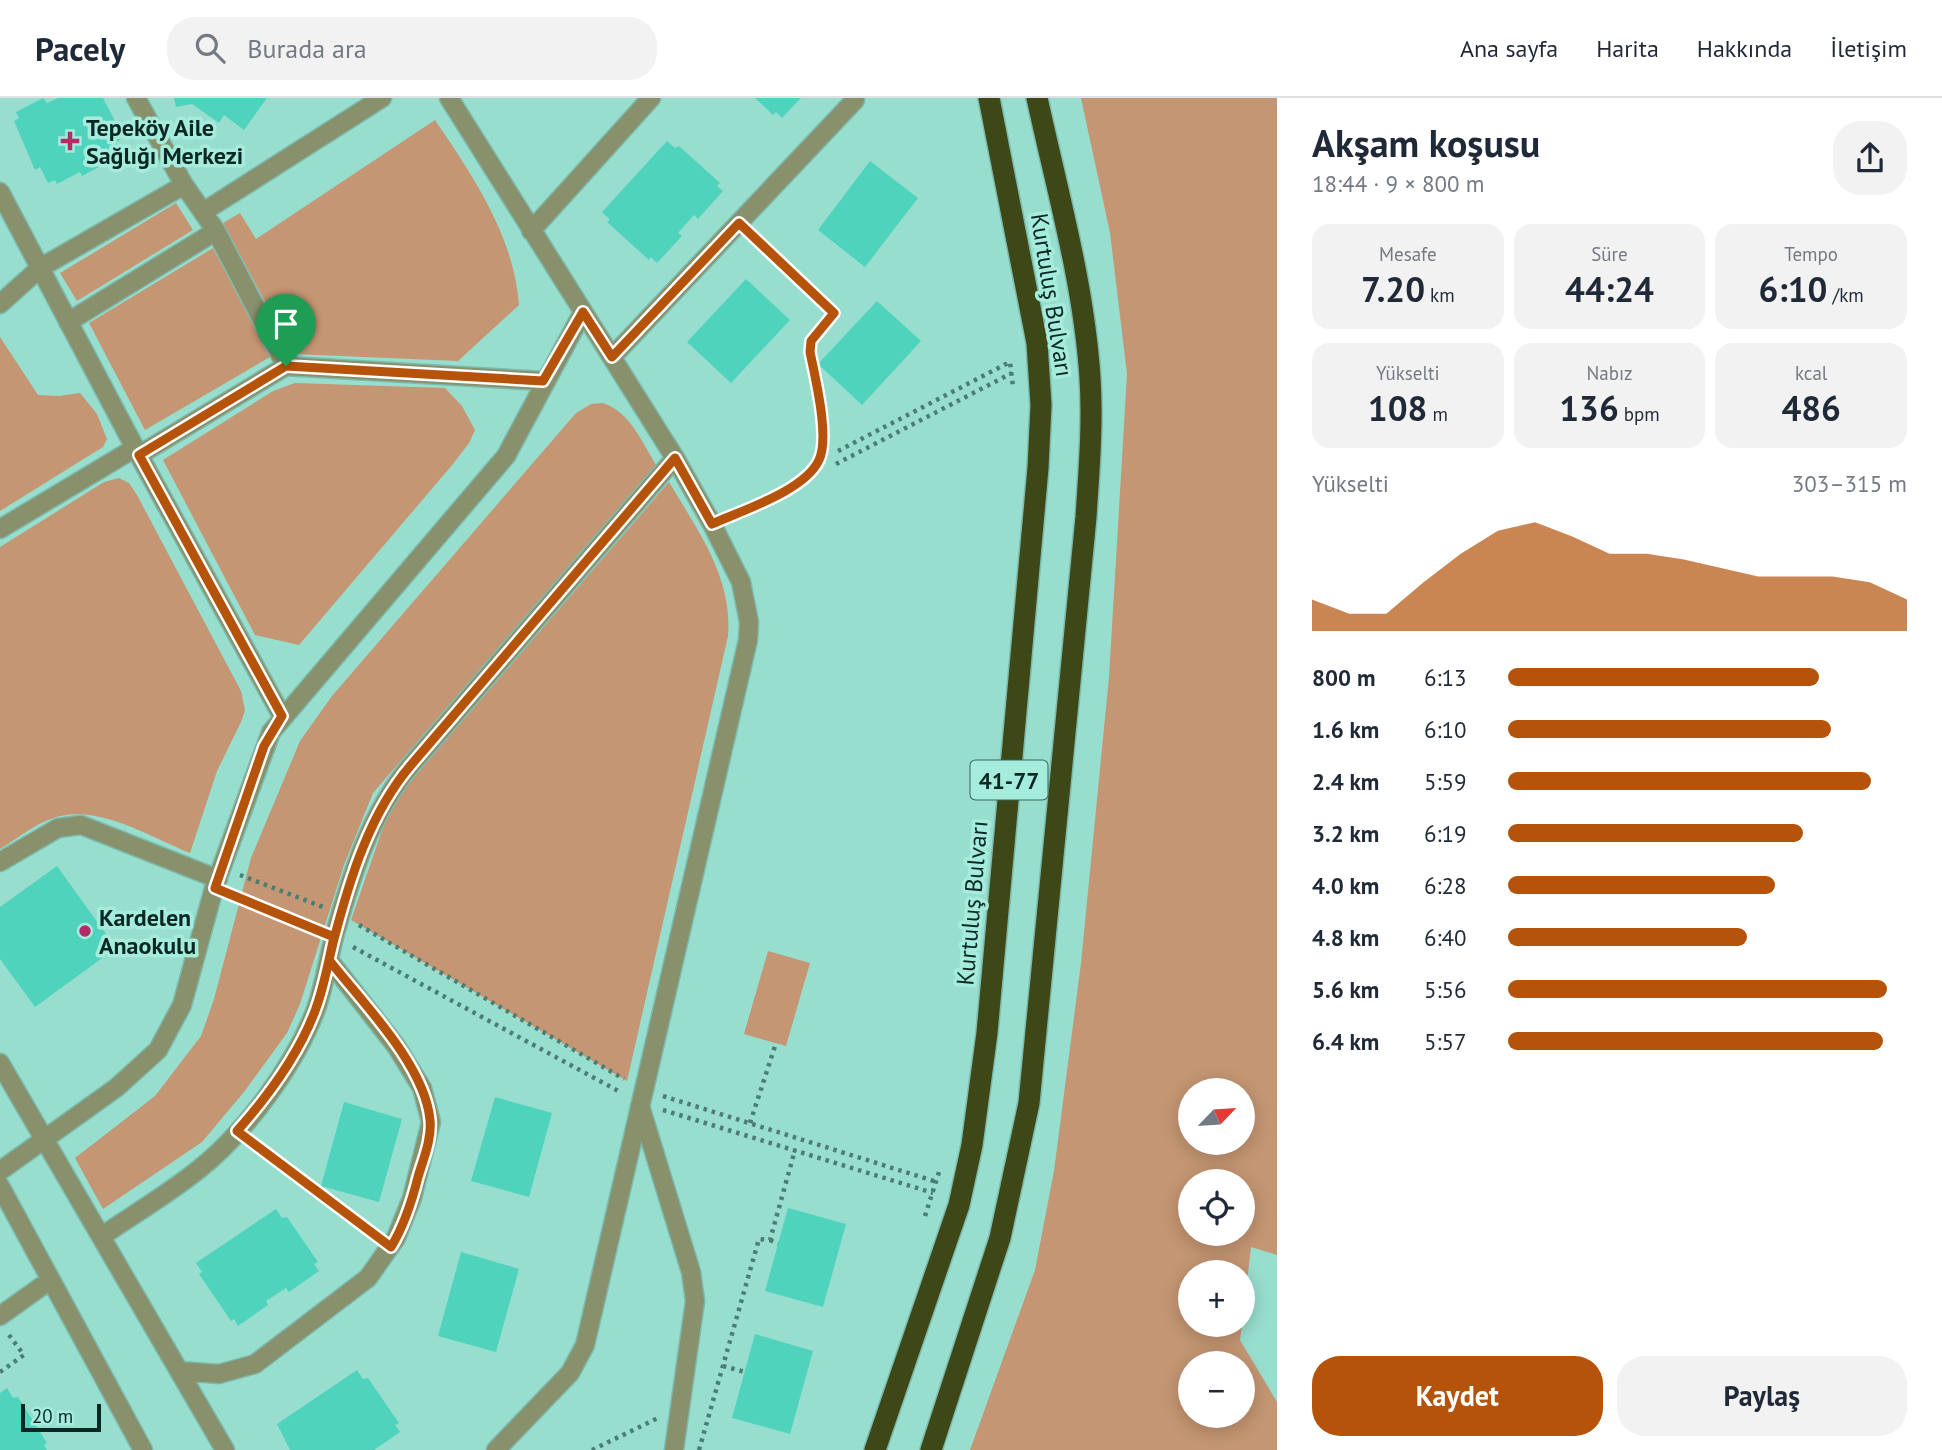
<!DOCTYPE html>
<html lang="tr">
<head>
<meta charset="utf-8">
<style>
	:root { --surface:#fff; --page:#f2f2f3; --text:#1f2937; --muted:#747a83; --line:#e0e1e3; --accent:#b45309 }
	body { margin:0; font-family:"PT Sans",sans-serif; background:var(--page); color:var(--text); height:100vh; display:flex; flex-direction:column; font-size:26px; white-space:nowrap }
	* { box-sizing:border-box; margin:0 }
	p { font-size:23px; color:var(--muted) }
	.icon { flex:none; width:38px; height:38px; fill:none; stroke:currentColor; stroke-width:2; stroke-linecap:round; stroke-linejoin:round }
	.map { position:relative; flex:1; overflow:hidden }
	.panel { display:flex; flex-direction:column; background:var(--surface); width:665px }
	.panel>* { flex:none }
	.needle { width:46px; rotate:65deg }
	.buttons { position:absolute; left:1178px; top:980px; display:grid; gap:14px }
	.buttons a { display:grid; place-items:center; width:77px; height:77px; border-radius:50%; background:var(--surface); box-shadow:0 4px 18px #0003; font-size:35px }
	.scale { position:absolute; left:21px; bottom:18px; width:80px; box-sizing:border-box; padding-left:7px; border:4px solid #0a2823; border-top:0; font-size:19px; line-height:24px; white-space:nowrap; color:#0a2823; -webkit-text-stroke:5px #a5ecdc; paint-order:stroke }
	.pin { position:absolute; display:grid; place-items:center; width:60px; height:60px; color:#fff; margin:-72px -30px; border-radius:50% 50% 50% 0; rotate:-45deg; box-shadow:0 0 7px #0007 }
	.pin .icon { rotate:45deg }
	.round { display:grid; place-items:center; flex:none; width:74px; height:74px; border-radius:28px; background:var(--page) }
	.headline { display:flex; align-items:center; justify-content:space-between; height:119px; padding:0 35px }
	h1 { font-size:38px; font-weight:700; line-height:52px }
	.figures { display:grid; grid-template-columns:repeat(3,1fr); gap:10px; height:119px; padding:7px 35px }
	.figures div { display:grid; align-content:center; border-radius:18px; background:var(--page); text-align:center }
	.figures b { font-size:35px; font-weight:700 }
	.figures small { font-size:19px; font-weight:400 }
	.figures p { font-size:19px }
	.chart { height:196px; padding:14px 35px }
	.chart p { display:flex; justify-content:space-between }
	.chart svg { width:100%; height:126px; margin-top:7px; fill:var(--accent); opacity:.7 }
	.cta { display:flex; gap:14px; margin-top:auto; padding:14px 35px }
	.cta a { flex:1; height:80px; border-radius:28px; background:var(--accent); color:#fff; font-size:28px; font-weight:700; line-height:80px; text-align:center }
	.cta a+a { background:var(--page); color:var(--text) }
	ul { padding:0 35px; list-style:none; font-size:23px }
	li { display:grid; grid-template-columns:112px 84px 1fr; align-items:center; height:52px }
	li i { height:18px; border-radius:9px; background:var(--accent) }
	header { display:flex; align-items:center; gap:42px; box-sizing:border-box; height:98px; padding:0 35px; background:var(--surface); border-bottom:2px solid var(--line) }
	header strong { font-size:33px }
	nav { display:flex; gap:38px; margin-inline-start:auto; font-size:24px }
	.search { width:490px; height:63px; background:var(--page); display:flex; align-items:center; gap:18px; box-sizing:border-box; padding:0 24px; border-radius:28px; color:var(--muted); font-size:26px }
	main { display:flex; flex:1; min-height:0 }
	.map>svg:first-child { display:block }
	.green { fill:#c49673; fill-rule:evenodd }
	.building { fill:#4fd3bc }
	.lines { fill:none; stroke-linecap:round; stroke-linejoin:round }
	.lane-casing { stroke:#7cbaad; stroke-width:14 }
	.street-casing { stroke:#7cbaad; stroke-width:21 }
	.highway-casing { stroke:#7cbaad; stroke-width:24 }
	.path { stroke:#4c7d73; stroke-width:4.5; stroke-dasharray:3.5 5; stroke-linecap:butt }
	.lane { stroke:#88916c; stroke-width:10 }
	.street { stroke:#88916c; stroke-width:18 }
	.highway { stroke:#3e4716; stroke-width:21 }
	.route-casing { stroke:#fff; stroke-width:14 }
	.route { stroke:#b45309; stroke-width:9 }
	.poi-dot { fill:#b52b67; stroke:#a5ecdc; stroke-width:2.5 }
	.labels { text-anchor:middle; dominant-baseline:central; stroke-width:7; stroke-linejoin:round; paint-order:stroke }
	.shield { fill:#a5ecdc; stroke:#38635a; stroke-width:2 }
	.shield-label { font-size:23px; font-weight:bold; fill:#0a2823 }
	.poi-label { font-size:24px; font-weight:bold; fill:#0a2823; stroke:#a5ecdc; text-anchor:start }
	.street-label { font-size:24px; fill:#0a2823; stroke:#a5ecdc }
</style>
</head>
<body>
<header>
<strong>Pacely</strong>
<div class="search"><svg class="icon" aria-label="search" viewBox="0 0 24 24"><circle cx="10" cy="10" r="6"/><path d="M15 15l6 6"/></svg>Burada ara</div>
<nav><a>Ana sayfa</a><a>Harita</a><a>Hakkında</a><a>İletişim</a></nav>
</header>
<main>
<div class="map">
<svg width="1277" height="1352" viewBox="0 0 1277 1352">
	<rect width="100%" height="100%" fill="#98decf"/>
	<!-- green -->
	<path class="green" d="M1081,0H1277V1157L1251,1149L1243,1219L1242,1174H1190V1227H1242L1240,1242L1277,1304V1352H970L1035,1172L1054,1073L1081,865L1109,579L1127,276L1110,135ZM1190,992H1242V1045H1190ZM1190,1083H1242V1136H1190ZM1190,1265H1242V1318H1190Z
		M435,22C473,78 514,138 519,207L458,263L293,256L223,125L240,115L256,141Z
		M176,105L193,132L77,203L60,175Z
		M213,150L270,259L145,332L89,225Z
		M0,239L38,297L59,298L80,295L97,316L107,341L103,349L0,413Z
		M295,285L445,290L462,308L475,332L469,345L453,366L299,547L255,537L163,362L273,293Z
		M603,305C630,314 642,344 656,367L373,695L344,767L300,906L287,935L244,994L202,1044L103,1111L75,1060L155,998L201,938L214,901L251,760L300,643L332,598L576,315L591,306Z
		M119,380L129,385L137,397L241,593L245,612L242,622L217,673L190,755C148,738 91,701 46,723C30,730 15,742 0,751V449L104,384Z
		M669,384C698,433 733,480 728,538L627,983L351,822L388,715L401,694Z
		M768,853L810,865L786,948L744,936Z"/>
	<!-- building -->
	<path class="building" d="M43,0L47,5L58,0H103L115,23L111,25L120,42L116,44L120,51L97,63L99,69L82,78L80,74L57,86L55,82L48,85L40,69L35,72L14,23L19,20L16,14Z
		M174,0H267L244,32L224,17L219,25L192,6L176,9Z
		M755,0H801L782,20L776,14L773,17Z
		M667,43L675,50L679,48L720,85L717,88L723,93L698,121L694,117L678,135L682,138L657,165L651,159L649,162L607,124L610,122L602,114Z
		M870,63L918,100L865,169L818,132Z
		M746,181L790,222L731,285L687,244Z
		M877,203L921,243L862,307L818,266Z
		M57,768L116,850L35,909L0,861V809Z
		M495,999L552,1015L529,1099L471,1083Z
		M344,1004L402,1021L379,1104L321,1088Z
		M788,1110L846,1126L823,1209L765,1193Z
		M276,1111L282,1120L287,1119L318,1164L314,1166L319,1173L289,1194L286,1190L266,1203L268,1207L238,1228L234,1221L231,1223L199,1176L202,1174L196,1165Z
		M461,1154L519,1171L496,1254L438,1238Z
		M755,1236L813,1253L790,1336L732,1320Z
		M357,1272L363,1281L368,1280L399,1325L395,1327L400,1334L374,1352H290L277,1326Z
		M7,1290L13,1300L18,1299L47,1345L44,1347L47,1352H0V1295Z"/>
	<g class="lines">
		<!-- lane casing -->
		<g class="lane-casing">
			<path id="lane" d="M712,426C740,413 805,393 819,362C830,339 815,279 810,254L811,243L834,215"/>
		</g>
		<!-- street casing -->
		<g class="street-casing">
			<path id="street" d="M136,0L184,87L216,133L286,268
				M449,0L675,360L712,426L741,484L749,524L748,542L585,1247L570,1275L496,1352
				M0,94L135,350L282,618
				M203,114L382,0
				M531,133L651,0
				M0,206L40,170L184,87
				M68,224L216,133
				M612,259L855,2
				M139,357L286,268L543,283
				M0,431L135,350
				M0,764L58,730L81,727L218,781
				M0,965L225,1352
				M640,1008L691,1174L695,1203L674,1352
				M0,1073L116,990L158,952L182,907L214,790L271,634L506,358L583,214
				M0,1088L143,1352
				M102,1138C134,1116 168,1096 198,1072C245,1035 295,967 316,911C324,888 328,863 334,839C351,779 370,715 411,667L675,360
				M0,1218L49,1183
				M180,1273L219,1276L255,1266L368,1180L396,1140L412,1100L431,1024L422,990L396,948L329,862"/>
		</g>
		<!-- highway casing -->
		<g class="highway-casing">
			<path id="highway" d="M875,1352L959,1107L972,1047L987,935L1038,370L1041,307L1037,245L989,0
				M931,1352L1000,1140L1029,1005L1086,419C1089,373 1093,326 1090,280C1084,186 1057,92 1037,0"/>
		</g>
		<!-- path -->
		<path class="path" d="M753,139L823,205
			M838,353L1010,264L1013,289
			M836,366L1012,275
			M240,777L323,809
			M234,798L314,830
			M359,827L624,981
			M353,849L622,995
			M663,998L937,1084
			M663,1012L933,1095
			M750,1025L776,945
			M255,1046L374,1136
			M925,1118L939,1074
			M770,1142L778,1146
			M723,1268L745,1274
			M0,1274L24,1257L9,1237
			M592,1352L658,1320
			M699,1352L759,1141L770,1142L795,1052"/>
		<!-- lane -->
		<use href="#lane" class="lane"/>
		<!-- street -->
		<use href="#street" class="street"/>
		<!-- highway -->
		<use href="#highway" class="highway"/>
	</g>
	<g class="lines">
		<!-- route casing -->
		<g class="route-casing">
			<path id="route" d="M286,268L139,357L282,618L264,648L215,790L334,839L329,862C362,904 425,967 430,1022C432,1041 423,1062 418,1079C412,1103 404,1128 391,1149L237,1033C269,997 298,958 315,913C324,890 328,864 334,841C350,780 370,715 411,667L675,360L712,426C740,413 805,393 819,362C830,339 815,279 810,254L811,243L834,215L739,125L612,259L583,214L543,283L286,268"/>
		</g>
		<!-- route -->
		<use href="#route" class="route"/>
	</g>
	<!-- markers -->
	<g class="poi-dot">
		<path d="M66.5 32.5h7v7h7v7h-7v7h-7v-7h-7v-7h7z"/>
		<circle cx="85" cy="833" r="7"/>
	</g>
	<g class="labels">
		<!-- shield labels -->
		<rect class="shield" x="970.5" y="662.5" width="77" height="39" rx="5"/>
		<g class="shield-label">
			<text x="1009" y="682">41-77</text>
		</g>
		<!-- poi labels -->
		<g class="poi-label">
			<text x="86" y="29">Tepeköy Aile<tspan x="86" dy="28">Sağlığı Merkezi</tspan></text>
			<text x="99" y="819">Kardelen<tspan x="99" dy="28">Anaokulu</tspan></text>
		</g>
		<!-- street labels -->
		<g class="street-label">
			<text transform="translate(1052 197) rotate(81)">Kurtuluş Bulvarı</text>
			<text transform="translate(972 805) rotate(-85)">Kurtuluş Bulvarı</text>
		</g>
	</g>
</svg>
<div class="buttons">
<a><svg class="needle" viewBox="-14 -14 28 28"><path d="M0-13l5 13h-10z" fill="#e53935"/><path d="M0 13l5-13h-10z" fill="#747a83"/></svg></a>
<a><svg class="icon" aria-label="locate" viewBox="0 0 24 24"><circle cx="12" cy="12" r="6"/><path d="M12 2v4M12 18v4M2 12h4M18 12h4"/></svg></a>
<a>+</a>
<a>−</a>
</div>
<div class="scale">20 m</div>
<div class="pin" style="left:286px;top:268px;background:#1e9e55"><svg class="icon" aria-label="arrive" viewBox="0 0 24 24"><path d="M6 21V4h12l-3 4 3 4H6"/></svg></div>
</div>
<section class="panel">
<div class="headline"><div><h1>Akşam koşusu</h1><p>18:44 · 9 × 800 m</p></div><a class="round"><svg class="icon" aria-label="share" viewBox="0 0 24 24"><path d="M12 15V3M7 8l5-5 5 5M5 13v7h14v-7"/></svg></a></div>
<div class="figures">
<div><p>Mesafe</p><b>7.20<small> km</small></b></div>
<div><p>Süre</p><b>44:24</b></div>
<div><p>Tempo</p><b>6:10<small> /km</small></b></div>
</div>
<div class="figures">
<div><p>Yükselti</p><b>108<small> m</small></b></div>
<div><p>Nabız</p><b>136<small> bpm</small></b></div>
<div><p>kcal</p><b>486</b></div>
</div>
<div class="chart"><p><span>Yükselti</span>303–315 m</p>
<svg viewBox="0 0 160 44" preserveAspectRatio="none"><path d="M0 44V33L10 38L20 38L30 27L40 17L50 9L60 6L70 11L80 17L90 17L100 19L110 22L120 25L130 25L140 25L150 27L160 33V44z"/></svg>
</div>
<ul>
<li><b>800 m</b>6:13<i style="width:78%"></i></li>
<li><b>1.6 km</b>6:10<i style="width:81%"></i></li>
<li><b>2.4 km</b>5:59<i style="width:91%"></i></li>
<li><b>3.2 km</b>6:19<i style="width:74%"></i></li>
<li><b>4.0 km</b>6:28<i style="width:67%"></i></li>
<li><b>4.8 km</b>6:40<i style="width:60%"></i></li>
<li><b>5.6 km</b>5:56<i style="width:95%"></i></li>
<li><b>6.4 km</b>5:57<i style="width:94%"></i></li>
</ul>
<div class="cta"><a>Kaydet</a><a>Paylaş</a></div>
</section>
</main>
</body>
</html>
